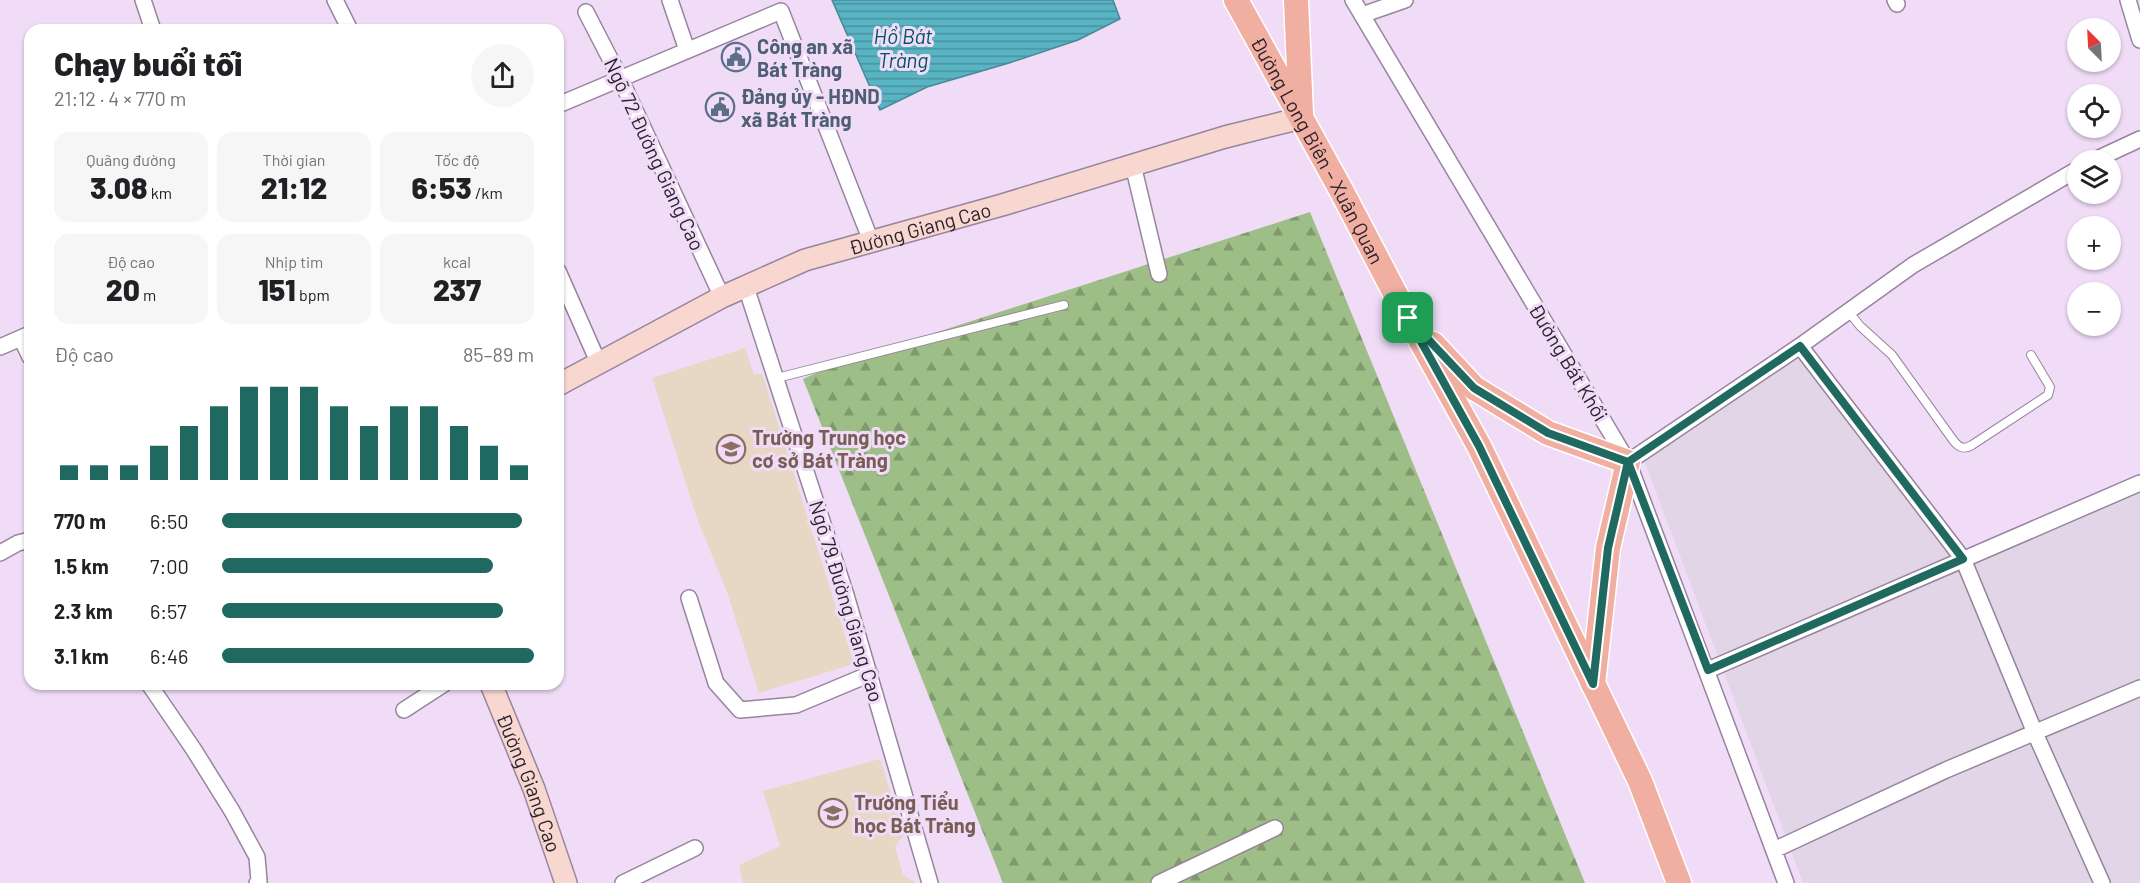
<!DOCTYPE html>
<html lang="vi">
<head>
<meta charset="utf-8">
<style>
	:root { --surface:#fff; --page:#f6f6f6; --text:#202124; --muted:#757577; --accent:#206960 }
	body { margin:0; font-family:Barlow,sans-serif; background:var(--page); color:var(--text); height:100vh; display:flex; flex-direction:column; font-size:22px; white-space:nowrap }
	* { box-sizing:border-box; margin:0 }
	p { font-size:20px; color:var(--muted) }
	.icon { flex:none; width:33px; height:33px; fill:none; stroke:currentColor; stroke-width:2; stroke-linecap:round; stroke-linejoin:round }
	.map { position:relative; flex:1; overflow:hidden }
	.details { position:absolute; left:24px; top:24px; width:540px; height:666px; display:flex; flex-direction:column; background:var(--surface); border-radius:18px; box-shadow:0 2px 4px #0004 }
	.details>* { flex:none }
	.needle { width:39px; rotate:336deg }
	.tools { position:absolute; left:2067px; top:18px; display:grid; gap:12px }
	.tools a { display:grid; place-items:center; width:54px; height:54px; border-radius:50%; background:var(--surface); box-shadow:0 2px 4px #0004; font-size:30px }
	.pin { position:absolute; display:grid; place-items:center; width:51px; height:51px; color:#fff; margin:-26px; border-radius:12px; box-shadow:0 3px 9px #0006 }
	.round { display:grid; place-items:center; flex:none; width:63px; height:63px; border-radius:32px; background:var(--page) }
	.summary { display:flex; align-items:center; justify-content:space-between; height:102px; padding:0 30px }
	h1 { font-size:33px; font-weight:800; line-height:45px }
	.metrics { display:grid; grid-template-columns:repeat(3,1fr); gap:9px; height:102px; padding:6px 30px }
	.metrics div { display:grid; align-content:center; border-radius:15px; background:var(--page); text-align:center }
	.metrics b { font-size:30px; font-weight:800 }
	.metrics small { font-size:16px; font-weight:400 }
	.metrics p { font-size:16px }
	.chart { height:168px; padding:12px 30px }
	.chart p { display:flex; justify-content:space-between }
	.chart svg { width:100%; height:108px; margin-top:6px; stroke:var(--accent); stroke-width:6 }
	ul { padding:0 30px; list-style:none; font-size:20px }
	li { display:grid; grid-template-columns:96px 72px 1fr; align-items:center; height:45px }
	li i { height:15px; border-radius:8px; background:var(--accent) }
	.map>svg:first-child { display:block }
	.industrial { fill:#e2d5e8 }
	.education { fill:#e7d7c5 }
	.forest { fill:url(#forest-firs) }
	.water { fill:url(#water-rules); stroke:#4a8896; stroke-width:1.5 }
	.lines { fill:none; stroke-linecap:round; stroke-linejoin:round }
	.lane-casing { stroke:#97849d; stroke-width:10 }
	.street-casing { stroke:#97849d; stroke-width:18 }
	.secondary-casing { stroke:#97849d; stroke-width:24 }
	.primary-casing { stroke:#fff; stroke-width:27 }
	.lane { stroke:#fff; stroke-width:8 }
	.street { stroke:#fff; stroke-width:15 }
	.secondary { stroke:#f8d7d0; stroke-width:21 }
	.primary { stroke:#f1afa2; stroke-width:24 }
	.route-casing { stroke:#fff; stroke-width:12 }
	.route { stroke:#206960; stroke-width:8 }
	.labels { text-anchor:middle; dominant-baseline:central; stroke-width:6; stroke-linejoin:round; paint-order:stroke }
	.service-label { font-size:20px; font-weight:bold; fill:#4e5e75; stroke:#f0dcf7; text-anchor:start }
	.street-label { font-size:20px; fill:#2a222c; stroke:#f0dcf7 }
	.education-label { font-size:20px; font-weight:bold; fill:#785e54; stroke:#f0dcf7; text-anchor:start }
	.water-label { font-size:21px; font-style:italic; fill:#005460; stroke:#f0dcf7 }
</style>
</head>
<body>
<div class="map">
<svg width="2140" height="883" viewBox="0 0 2140 883">
	<defs>
		<pattern id="forest-firs" width="22" height="20" patternUnits="userSpaceOnUse" patternTransform="scale(1.5)"><rect width="22" height="20" fill="#9dbe86"/><path d="M5 1l3.5 6h-7zM16 11l3.5 6h-7z" fill="#809a6e"/></pattern>
		<pattern id="water-rules" width="6" height="5" patternUnits="userSpaceOnUse" patternTransform="scale(1.5)"><rect width="6" height="5" fill="#58b3c3"/><path d="M0 2.5h6" fill="none" stroke="#49919f"/></pattern>
	</defs>
	<rect width="100%" height="100%" fill="#f0dcf7"/>
	<!-- industrial -->
	<path class="industrial" d="M1806,353L1970,554L2140,476V883H1803L1642,455Z"/>
	<!-- education -->
	<path class="education" d="M745,348L754,375L762,373L854,664L759,693L727,592L698,521L652,378Z
		M880,759L904,835L895,846L903,875L916,883H743L739,865L780,846L763,791Z"/>
	<!-- forest -->
	<path class="forest" d="M1310,212L1585,883H1003L803,379L832,366Z"/>
	<!-- water -->
	<path class="water" d="M832,0H1113L1120,19L1078,40L1009,63L927,87L880,110Z"/>
	<g class="lines">
		<!-- lane casing -->
		<g class="lane-casing">
			<path id="lane" d="M1848,311L1860,326L1892,355L1953,440C1959,448 1964,450 1972,445L2048,395L2050,387L2031,355
				M777,378L1064,305"/>
		</g>
		<!-- street casing -->
		<g class="street-casing">
			<path id="street" d="M143,0L153,30
				M335,0L350,30
				M670,0L687,50
				M1353,0L1628,462L1786,883
				M1895,0L1897,4
				M2128,0L2140,40
				M586,12L620,78L722,297
				M1362,15L1405,0
				M558,105L781,11L871,241
				M2095,160L2140,139
				M1133,165L1159,274
				M558,271L599,364
				M746,287L846,595L930,883
				M21,338L30,357
				M1800,346L1963,559L2035,733L2102,883
				M0,347L30,334
				M1628,462L1800,346L1913,265L2078,169
				M0,553L18,543L30,540
				M689,598L716,683L740,710L796,705L870,674
				M1708,670L2140,483
				M149,684L194,750L232,811L257,857L259,881L257,883
				M404,710L444,684
				M1774,850L1946,770L2140,688
				M623,883L695,848
				M1159,883L1275,828"/>
		</g>
		<!-- secondary casing -->
		<g class="secondary-casing">
			<g id="secondary">
				<path id="s1" d="M558,385L722,297L805,260L1002,205L1225,137L1301,118"/>
				<path id="s2" d="M491,684L534,789L566,883"/>
			</g>
		</g>
		<!-- primary casing -->
		<g class="primary-casing">
			<g id="primary">
				<path id="s3" d="M1236,0L1341,190L1408,318L1479,446L1640,781L1679,883"/>
				<path d="M1296,0L1301,114"/>
				<path d="M1433,344L1474,388L1548,433L1628,462L1608,548L1593,684"/>
			</g>
		</g>
		<!-- lane -->
		<use href="#lane" class="lane"/>
		<!-- street -->
		<use href="#street" class="street"/>
		<!-- secondary -->
		<use href="#secondary" class="secondary"/>
		<!-- primary -->
		<use href="#primary" class="primary"/>
	</g>
	<g class="lines">
		<!-- route casing -->
		<g class="route-casing">
			<path id="route" d="M1408,318L1474,388L1548,433L1628,462L1800,346L1963,559L1708,670L1628,462L1608,548L1593,684L1479,446L1408,318"/>
		</g>
		<!-- route -->
		<use href="#route" class="route"/>
	</g>
	<!-- icons -->
	<defs>
		<g id="civic-ring" transform="scale(1.5)"><circle r="9.5" fill="#f0dcf7" stroke="#5c6f8a" stroke-width="1.5"/><path d="M-.6-6.5H3V-4.5H.6V-3L4-1V1h2V6H-6V1h2V-1L-.6-3ZM-1.2 2.5V6h2.4V2.5Z" fill="#5c6f8a"/></g>
		<g id="school-ring" transform="scale(1.5)"><circle r="9.5" fill="#f0dcf7" stroke="#8d6e63" stroke-width="1.5"/><path d="M0-5L7-2L0 1L-7-2ZM-4 1L0 2.5L4 1V4Q0 6-4 4Z" fill="#8d6e63"/></g>
	</defs>
	<g fill-rule="evenodd">
		<use href="#civic-ring" x="736" y="57"/>
		<use href="#civic-ring" x="720" y="107"/>
		<use href="#school-ring" x="731" y="449"/>
		<use href="#school-ring" x="833" y="813"/>
	</g>
	<g class="labels">
		<!-- service labels -->
		<g class="service-label">
			<text x="757" y="46">Công an xã<tspan x="757" dy="23">Bát Tràng</tspan></text>
			<text x="741" y="96">Đảng ủy - HĐND<tspan x="741" dy="23">xã Bát Tràng</tspan></text>
		</g>
		<!-- street labels -->
		<g class="street-label">
			<text stroke="none"><textPath href="#s3" startOffset="171">Đường Long Biên – Xuân Quan</textPath></text>
			<text transform="translate(655 154) rotate(65)">Ngõ 72 Đường Giang Cao</text>
			<text stroke="none"><textPath href="#s1" startOffset="396">Đường Giang Cao</textPath></text>
			<text transform="translate(1569 362) rotate(59)">Đường Bát Khối</text>
			<text transform="translate(847 601) rotate(73)">Ngõ 79 Đường Giang Cao</text>
			<text stroke="none"><textPath href="#s2" startOffset="106">Đường Giang Cao</textPath></text>
		</g>
		<!-- education labels -->
		<g class="education-label">
			<text x="752" y="437">Trường Trung học<tspan x="752" dy="23">cơ sở Bát Tràng</tspan></text>
			<text x="854" y="802">Trường Tiểu<tspan x="854" dy="23">học Bát Tràng</tspan></text>
		</g>
		<!-- water labels -->
		<g class="water-label">
			<text x="903" y="35">Hồ Bát<tspan x="903" dy="24">Tràng</tspan></text>
		</g>
	</g>
</svg>
<div class="tools">
<a><svg class="needle" viewBox="-14 -14 28 28"><path d="M0-13l5 13h-10z" fill="#e53935"/><path d="M0 13l5-13h-10z" fill="#757577"/></svg></a>
<a><svg class="icon" aria-label="locate" viewBox="0 0 24 24"><circle cx="12" cy="12" r="6"/><path d="M12 2v4M12 18v4M2 12h4M18 12h4"/></svg></a>
<a><svg class="icon" aria-label="layers" viewBox="0 0 24 24"><path d="M12 4l9 5-9 5-9-5zM3 14l9 5 9-5"/></svg></a>
<a>+</a>
<a>−</a>
</div>
<div class="pin" style="left:1408px;top:318px;background:#1e9e55"><svg class="icon" aria-label="arrive" viewBox="0 0 24 24"><path d="M6 21V4h12l-3 4 3 4H6"/></svg></div>
<section class="details">
<div class="summary"><div><h1>Chạy buổi tối</h1><p>21:12 · 4 × 770 m</p></div><a class="round"><svg class="icon" aria-label="share" viewBox="0 0 24 24"><path d="M12 15V3M7 8l5-5 5 5M5 13v7h14v-7"/></svg></a></div>
<div class="metrics">
<div><p>Quãng đường</p><b>3.08<small> km</small></b></div>
<div><p>Thời gian</p><b>21:12</b></div>
<div><p>Tốc độ</p><b>6:53<small> /km</small></b></div>
</div>
<div class="metrics">
<div><p>Độ cao</p><b>20<small> m</small></b></div>
<div><p>Nhịp tim</p><b>151<small> bpm</small></b></div>
<div><p>kcal</p><b>237</b></div>
</div>
<div class="chart"><p><span>Độ cao</span>85–89 m</p>
<svg viewBox="0 0 160 44" preserveAspectRatio="none"><path d="M5 44V38M15 44V38M25 44V38M35 44V30M45 44V22M55 44V14M65 44V6M75 44V6M85 44V6M95 44V14M105 44V22M115 44V14M125 44V14M135 44V22M145 44V30M155 44V38"/></svg>
</div>
<ul>
<li><b>770 m</b>6:50<i style="width:96%"></i></li>
<li><b>1.5 km</b>7:00<i style="width:87%"></i></li>
<li><b>2.3 km</b>6:57<i style="width:90%"></i></li>
<li><b>3.1 km</b>6:46<i style="width:100%"></i></li>
</ul>
</section>
</div>
</body>
</html>
